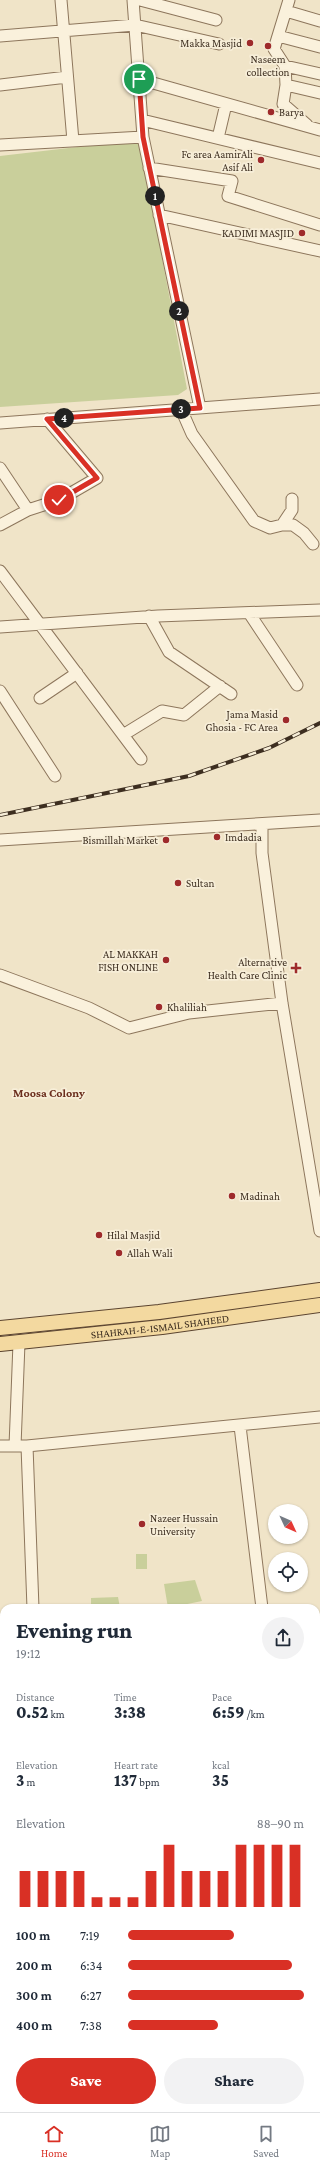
<!DOCTYPE html>
<html lang="en">
<head>
<meta charset="utf-8">
<style>
	:root { --surface:#fff; --page:#f2f2f3; --text:#1f2937; --muted:#747a83; --line:#e0e1e3; --accent:#d93025 }
	body { margin:0; font-family:"Crimson Pro",serif; background:var(--page); color:var(--text); height:100vh; display:flex; flex-direction:column; font-size:15px; white-space:nowrap }
	* { box-sizing:border-box; margin:0 }
	p { font-size:13px; color:var(--muted) }
	.icon { flex:none; width:22px; height:22px; fill:none; stroke:currentColor; stroke-width:2; stroke-linecap:round; stroke-linejoin:round }
	.map { position:relative; flex:1; overflow:hidden }
	.sheet { position:absolute; left:0px; top:1604px; width:320px; height:508px; display:flex; flex-direction:column; background:var(--surface); border-radius:12px 12px 0 0; box-shadow:0 1px 3px #0004 }
	.sheet>* { flex:none }
	.needle { width:26px; rotate:134deg }
	.tools { position:absolute; left:268px; top:1504px; display:grid; gap:8px }
	.tools a { display:grid; place-items:center; width:40px; height:40px; border-radius:50%; background:var(--surface); box-shadow:0 1px 3px #0004; font-size:20px }
	.pin { position:absolute; display:grid; place-items:center; width:34px; height:34px; color:#fff; margin:-17px; border:2px solid #fff; border-radius:50%; box-shadow:0 1px 4px #0007 }
	.km { position:absolute; width:20px; height:20px; margin:-10px; border-radius:50%; background:#222; color:#fff; font-size:11px; line-height:20px; text-align:center }
	.round { display:grid; place-items:center; flex:none; width:42px; height:42px; border-radius:21px; background:var(--page) }
	.overview { display:flex; align-items:center; justify-content:space-between; height:68px; padding:0 16px }
	h1 { font-size:22px; font-weight:800; line-height:30px }
	.metrics { display:grid; grid-template-columns:repeat(3,1fr); gap:6px; height:68px; padding:4px 16px }
	.metrics div { display:grid; align-content:center }
	.metrics b { font-size:17px; font-weight:800 }
	.metrics small { font-size:11px; font-weight:400 }
	.metrics p { font-size:11px }
	.chart { height:112px; padding:8px 16px }
	.chart p { display:flex; justify-content:space-between }
	.chart svg { width:100%; height:72px; margin-top:4px; stroke:var(--accent); stroke-width:6 }
	.action { display:flex; gap:8px; margin-top:auto; padding:8px 16px }
	.action a { flex:1; height:46px; border-radius:24px; background:var(--accent); color:#fff; font-size:16px; font-weight:800; line-height:46px; text-align:center }
	.action a+a { background:var(--page); color:var(--text) }
	ul { padding:0 16px; list-style:none; font-size:13px }
	li { display:grid; grid-template-columns:64px 48px 1fr; align-items:center; height:30px }
	li i { height:10px; border-radius:5px; background:var(--accent) }
	.tab-bar { display:flex; justify-content:space-around; align-items:center; height:56px; border-top:1px solid var(--line); background:var(--surface); font-size:11px; color:var(--muted) }
	.tab-bar a { display:grid; justify-items:center; gap:2px }
	.tab-bar .selected { color:var(--accent) }
	.map>svg:first-child { display:block }
	.green { fill:#c9cf9b }
	.lines { fill:none; stroke-linecap:round; stroke-linejoin:round }
	.minor-casing { stroke:#8d765c; stroke-width:13 }
	.major-casing { stroke:#5b4430; stroke-width:16 }
	.minor { stroke:#faf1dc; stroke-width:11 }
	.major { stroke:#f3d9a0; stroke-width:14 }
	.rail-casing { stroke:#3d2e20; stroke-width:4 }
	.rail { stroke:#f7eed8; stroke-width:2.5; stroke-dasharray:8; stroke-linecap:butt }
	.route-casing { stroke:#fff; stroke-width:8 }
	.route { stroke:#d93025; stroke-width:5 }
	.poi-dot { fill:#9e2a2b; stroke:#f7eed8; stroke-width:1.5 }
	.labels { text-anchor:middle; dominant-baseline:central; stroke-width:3.5; stroke-linejoin:round; paint-order:stroke }
	.poi-label { font-size:11px; fill:#3d2e20; stroke:#f7eed8; text-anchor:start }
	.street-label { font-size:11px; fill:#3d2e20; stroke:#f7eed8 }
	.neighbourhood-label { font-size:12px; font-weight:bold; fill:#6b2e1e; stroke:#f7eed8 }
</style>
</head>
<body>
<div class="map">
<svg width="320" height="2112" viewBox="0 0 320 2112">
	<rect width="100%" height="100%" fill="#f0e4c8"/>
	<!-- green -->
	<path class="green" d="M129,141L137,143L141,148L187,389L178,395L0,407V156Z
		M136,1554H147V1569H136Z
		M195,1580L202,1601L168,1608L164,1584Z
		M118,1597L120,1608H91V1598Z
		M0,1679H4V1760H0Z"/>
	<g class="lines">
		<!-- minor casing -->
		<g class="minor-casing">
			<path id="minor" d="M61,0L73,141
				M133,0L143,137L200,408
				M140,0L216,20
				M289,0L274,49L285,66L320,74
				M286,11L320,21
				M0,36L135,25L219,44
				M278,36L320,47
				M285,66L286,85L320,93
				M139,79L320,130
				M0,85L67,77
				M286,85L283,104L307,125
				M142,120L320,163
				M218,138L226,104
				M0,145L143,137
				M149,168L232,181L228,196L320,225
				M159,215L320,251
				M181,409L192,434L254,521L270,528L282,525H293L304,533L313,544
				M0,423L320,399
				M0,468L28,510
				M0,525L28,510L59,500L97,478L47,419
				M282,525L292,510V499
				M0,571L141,759
				M249,613L297,685
				M149,616L169,652L231,694
				M0,627L158,616L320,610
				M0,691L55,776
				M40,698L77,673
				M123,735L162,711L184,715L220,686
				M262,825V853L282,1003L320,1231
				M0,840L320,820
				M0,975L89,1008L129,1028L189,1013L282,1003
				M240,1426L262,1608
				M0,1446H27L320,1417
				M15,1446L19,1343
				M27,1446L33,1608
				M0,1622H4
				M316,1622H320
				M0,1816H4
				M316,1817H320
				M0,1990H4
				M316,1996V2003
				M0,2100H4
				M133,2108L147,2112
				M310,2108L314,2112
				M48,2112V2108"/>
		</g>
		<!-- major casing -->
		<g class="major-casing">
			<g id="major">
				<path d="M0,1328L159,1312L320,1290"/>
				<path id="s1" d="M0,1344L162,1327L320,1305"/>
			</g>
		</g>
		<!-- minor -->
		<use href="#minor" class="minor"/>
		<!-- major -->
		<use href="#major" class="major"/>
		<!-- rail casing -->
		<g class="rail-casing">
			<path id="rail" d="M0,815L189,776L269,748L320,723"/>
		</g>
		<!-- rail -->
		<use href="#rail" class="rail"/>
	</g>
	<g class="lines">
		<!-- route casing -->
		<g class="route-casing">
			<path id="route" d="M59,500L97,478L47,419L200,408L143,137L139,79"/>
		</g>
		<!-- route -->
		<use href="#route" class="route"/>
	</g>
	<!-- markers -->
	<g class="poi-dot">
		<circle cx="250" cy="43" r="4"/>
		<circle cx="268" cy="46" r="4"/>
		<circle cx="271" cy="112" r="4"/>
		<circle cx="261" cy="160" r="4"/>
		<circle cx="302" cy="233" r="4"/>
		<circle cx="286" cy="720" r="4"/>
		<circle cx="217" cy="837" r="4"/>
		<circle cx="166" cy="840" r="4"/>
		<circle cx="178" cy="883" r="4"/>
		<circle cx="166" cy="960" r="4"/>
		<path d="M294 962h4v4h4v4h-4v4h-4v-4h-4v-4h4z"/>
		<circle cx="159" cy="1007" r="4"/>
		<circle cx="232" cy="1196" r="4"/>
		<circle cx="99" cy="1235" r="4"/>
		<circle cx="119" cy="1253" r="4"/>
		<circle cx="142" cy="1524" r="4"/>
	</g>
	<g class="labels">
		<!-- poi labels -->
		<g class="poi-label">
			<text x="242" y="43" text-anchor="end">Makka Masjid</text>
			<text x="268" y="59" text-anchor="middle">Naseem<tspan x="268" dy="13">collection</tspan></text>
			<text x="279" y="112">Barya</text>
			<text x="253" y="154" text-anchor="end">Fc area AamirAli<tspan x="253" dy="13">Asif Ali</tspan></text>
			<text x="294" y="233" text-anchor="end">KADIMI MASJID</text>
			<text x="278" y="714" text-anchor="end">Jama Masid<tspan x="278" dy="13">Ghosia - FC Area</tspan></text>
			<text x="225" y="837">Imdadia</text>
			<text x="158" y="840" text-anchor="end">Bismillah Market</text>
			<text x="186" y="883">Sultan</text>
			<text x="158" y="954" text-anchor="end">AL MAKKAH<tspan x="158" dy="13">FISH ONLINE</tspan></text>
			<text x="287" y="962" text-anchor="end">Alternative<tspan x="287" dy="13">Health Care Clinic</tspan></text>
			<text x="167" y="1007">Khaliliah</text>
			<text x="240" y="1196">Madinah</text>
			<text x="107" y="1235">Hilal Masjid</text>
			<text x="127" y="1253">Allah Wali</text>
			<text x="150" y="1518">Nazeer Hussain<tspan x="150" dy="13">University</tspan></text>
		</g>
		<!-- street labels -->
		<g class="street-label">
			<text stroke="none"><textPath href="#s1" startOffset="161">SHAHRAH-E-ISMAIL SHAHEED</textPath></text>
		</g>
		<!-- neighbourhood labels -->
		<g class="neighbourhood-label">
			<text x="49" y="1093">Moosa Colony</text>
		</g>
	</g>
</svg>
<div class="tools">
<a><svg class="needle" viewBox="-14 -14 28 28"><path d="M0-13l5 13h-10z" fill="#e53935"/><path d="M0 13l5-13h-10z" fill="#747a83"/></svg></a>
<a><svg class="icon" aria-label="locate" viewBox="0 0 24 24"><circle cx="12" cy="12" r="6"/><path d="M12 2v4M12 18v4M2 12h4M18 12h4"/></svg></a>
</div>
<div class="pin" style="left:139px;top:79px;background:#1e9e55"><svg class="icon" aria-label="arrive" viewBox="0 0 24 24"><path d="M6 21V4h12l-3 4 3 4H6"/></svg></div>
<div class="pin" style="left:59px;top:500px;background:#d93025"><svg class="icon" aria-label="check" viewBox="0 0 24 24"><path d="M5 12l5 5 9-10"/></svg></div>
<b class="km" style="left:155px;top:196px">1</b>
<b class="km" style="left:179px;top:311px">2</b>
<b class="km" style="left:181px;top:409px">3</b>
<b class="km" style="left:64px;top:418px">4</b>
<section class="sheet">
<div class="overview"><div><h1>Evening run</h1><p>19:12</p></div><a class="round"><svg class="icon" aria-label="share" viewBox="0 0 24 24"><path d="M12 15V3M7 8l5-5 5 5M5 13v7h14v-7"/></svg></a></div>
<div class="metrics">
<div><p>Distance</p><b>0.52<small> km</small></b></div>
<div><p>Time</p><b>3:38</b></div>
<div><p>Pace</p><b>6:59<small> /km</small></b></div>
</div>
<div class="metrics">
<div><p>Elevation</p><b>3<small> m</small></b></div>
<div><p>Heart rate</p><b>137<small> bpm</small></b></div>
<div><p>kcal</p><b>35</b></div>
</div>
<div class="chart"><p><span>Elevation</span>88–90 m</p>
<svg viewBox="0 0 160 44" preserveAspectRatio="none"><path d="M5 44V22M15 44V22M25 44V22M35 44V22M45 44V38M55 44V38M65 44V38M75 44V22M85 44V6M95 44V22M105 44V22M115 44V22M125 44V6M135 44V6M145 44V6M155 44V6"/></svg>
</div>
<ul>
<li><b>100 m</b>7:19<i style="width:60%"></i></li>
<li><b>200 m</b>6:34<i style="width:93%"></i></li>
<li><b>300 m</b>6:27<i style="width:100%"></i></li>
<li><b>400 m</b>7:38<i style="width:51%"></i></li>
</ul>
<div class="action"><a>Save</a><a>Share</a></div>
</section>
</div>
<nav class="tab-bar">
<a class="selected"><svg class="icon" aria-label="home" viewBox="0 0 24 24"><path d="M3 11l9-7 9 7M6 9v11h12V9"/></svg>Home</a>
<a><svg class="icon" aria-label="map" viewBox="0 0 24 24"><path d="M3 6l6-2 6 2 6-2v14l-6 2-6-2-6 2zM9 4v14M15 6v14"/></svg>Map</a>
<a><svg class="icon" aria-label="saved" viewBox="0 0 24 24"><path d="M7 4h10v16l-5-4-5 4z"/></svg>Saved</a>
</nav>
</body>
</html>
